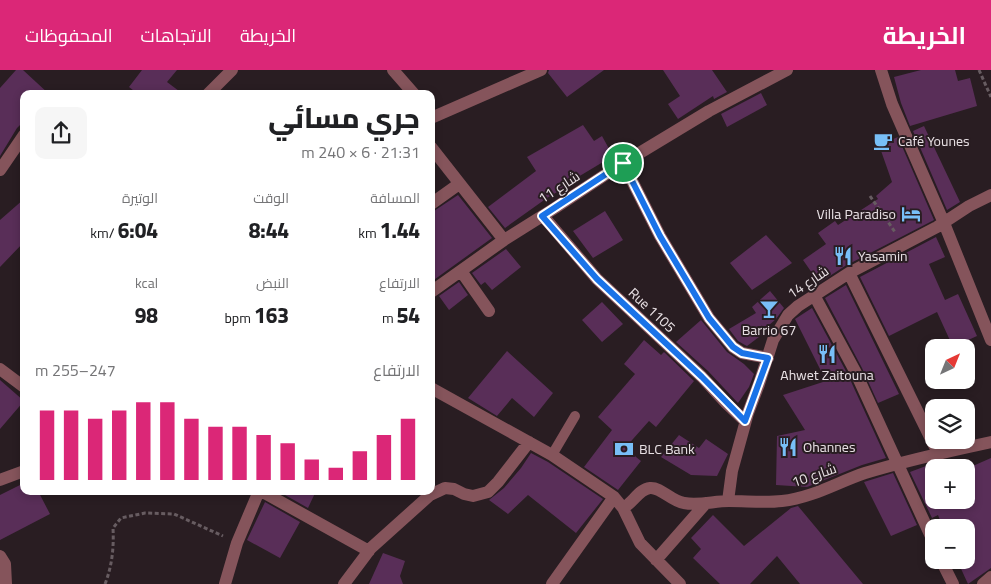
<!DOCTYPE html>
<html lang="ar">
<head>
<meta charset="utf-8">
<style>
	:root { --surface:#fff; --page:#f6f6f6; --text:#202124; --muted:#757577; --accent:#db2777 }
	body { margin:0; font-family:Georgia,Cairo,serif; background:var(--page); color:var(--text); direction:rtl; height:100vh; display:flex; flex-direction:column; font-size:19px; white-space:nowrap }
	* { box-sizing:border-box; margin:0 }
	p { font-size:16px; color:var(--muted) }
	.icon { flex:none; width:28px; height:28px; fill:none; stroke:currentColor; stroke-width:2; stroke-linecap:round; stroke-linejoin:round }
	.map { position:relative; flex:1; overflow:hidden; direction:ltr }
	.details { position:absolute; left:20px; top:20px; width:415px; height:405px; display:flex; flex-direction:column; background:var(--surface); border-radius:10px; box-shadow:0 2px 8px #0003; direction:rtl }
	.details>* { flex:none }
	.needle { width:32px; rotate:43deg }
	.buttons { position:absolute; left:925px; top:269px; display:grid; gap:10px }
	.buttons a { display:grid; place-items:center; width:50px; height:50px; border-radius:10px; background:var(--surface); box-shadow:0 2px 8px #0003; font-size:25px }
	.pin { position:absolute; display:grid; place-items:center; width:42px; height:42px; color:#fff; margin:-21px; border:2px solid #fff; border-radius:50%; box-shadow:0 1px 5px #0007 }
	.round { display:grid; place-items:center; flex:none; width:52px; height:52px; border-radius:10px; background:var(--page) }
	.summary { display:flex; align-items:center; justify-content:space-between; height:85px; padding:0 15px }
	h1 { font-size:28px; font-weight:800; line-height:38px }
	.metrics { display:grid; grid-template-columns:repeat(3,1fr); gap:8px; height:85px; padding:5px 15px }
	.metrics div { display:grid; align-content:center }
	.metrics b { font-size:21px; font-weight:800 }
	.metrics small { font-size:14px; font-weight:400 }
	.metrics p { font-size:14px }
	.chart { height:140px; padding:10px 15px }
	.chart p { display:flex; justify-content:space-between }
	.chart svg { width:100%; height:90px; margin-top:5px; stroke:var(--accent); stroke-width:6 }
	header { display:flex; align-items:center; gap:30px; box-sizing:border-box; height:70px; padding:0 25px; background:var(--accent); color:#fff }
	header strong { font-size:24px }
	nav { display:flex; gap:28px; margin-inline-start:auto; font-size:18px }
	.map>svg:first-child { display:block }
	.building { fill:#592e58 }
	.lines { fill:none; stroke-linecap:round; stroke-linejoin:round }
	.path { stroke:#675c61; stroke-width:3; stroke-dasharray:4 2.5; stroke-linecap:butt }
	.lane { stroke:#85545b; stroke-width:10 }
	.street { stroke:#85545b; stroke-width:12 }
	.route-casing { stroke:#fff; stroke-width:10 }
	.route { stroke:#1a73e8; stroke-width:6 }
	.labels { text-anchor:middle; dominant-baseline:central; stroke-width:4; stroke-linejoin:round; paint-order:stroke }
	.poi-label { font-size:14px; fill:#e7dfe3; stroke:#291d22; text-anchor:start }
	.street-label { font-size:14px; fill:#e7dfe3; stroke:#291d22 }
</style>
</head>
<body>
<header>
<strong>الخريطة</strong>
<nav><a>الخريطة</a><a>الاتجاهات</a><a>المحفوظات</a></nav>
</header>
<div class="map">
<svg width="991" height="514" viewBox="0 0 991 514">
	<rect width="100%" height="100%" fill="#291d22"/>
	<!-- building -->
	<path class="building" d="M16,0H23L49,24H24V51L17,58L0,86V18Z
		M142,0H177L167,12L183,24H138L129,17Z
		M549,0H604L567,27L548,3Z
		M663,0H712L727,22L714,29L713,26L678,49L668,34L680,26Z
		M921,0H955L958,11L970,8L977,36L910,56L901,33L894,7Z
		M761,23L767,35L727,57L721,44Z
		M583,55L594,71L602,66L613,86L578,107L579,109L547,128L505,158L488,137L536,101L527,87Z
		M924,56L960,132L947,140L913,61Z
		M898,67L934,150L845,196L819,213L803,190L826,174L818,163L835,151L838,155L878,129L876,126L892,112L879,75Z
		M458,125L492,168L431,212V143Z
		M24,129V172L0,197V150Z
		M605,141L623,170L593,188L573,161Z
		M766,165L792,193L752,220L730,193Z
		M936,167L945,187L929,194L945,230L958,224L977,266L953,277L937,242L889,266L860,207Z
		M506,179L521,197L492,220L485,212L481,215L472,203Z
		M459,212L468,225L449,240L439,226Z
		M846,215L899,324L878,333L862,298L825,228Z
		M770,221L784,238L776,249L761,262L763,264L747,276L745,275L738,271L729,259L756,243L752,237Z
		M602,232L623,254L602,272L582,250Z
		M812,238L848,305L886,388L862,395L807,417L776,415L777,366L805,360L783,325L826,311L795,249Z
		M701,250L727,282L744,294L754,304L749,317L738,333L708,301L676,272Z
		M644,270L661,285L664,282L694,311L656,357L649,351L625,378L641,391L618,420L584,397L612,360L598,347L635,304L624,294Z
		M507,281L553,323L534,347L512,328L497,346L468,328Z
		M0,310L24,331L0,359Z
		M679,365L699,378L706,369L728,384L717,406L691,405L661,387Z
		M531,383L548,392L603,429L576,463L528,425L508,444L489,430L504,418L521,398Z
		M991,388V498L968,514L957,490H966V458H943L938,445L932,448L910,402L934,393V430H966V399Z
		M893,403L917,455L891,466L864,412Z
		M24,413V421H38L50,444L0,470V425Z
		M278,421H316L308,438Z
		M265,432L300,452L280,488L247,470Z
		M798,436L863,514H800L777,486L750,514H720L693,488L701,479L691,468L713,445L744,476L791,438Z
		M383,483L405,491L400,506L403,514H369Z"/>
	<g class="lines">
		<!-- path -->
		<path class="path" d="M979,0L991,27
			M870,126L895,162
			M105,514C112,496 114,478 113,458L121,448L145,443L174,444L223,466"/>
		<!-- lane -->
		<path class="lane" d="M552,385L575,346"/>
		<!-- street -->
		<path class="street" d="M393,0L414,24
			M881,0L892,34L944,153L991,270
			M208,24L232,0
			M431,48L541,0
			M431,77L504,170
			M623,93L660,166L709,248L733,277L742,283L768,288
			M0,100L24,65
			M431,134L459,114
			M543,146L597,209L702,307L726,333L745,351
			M461,201L489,241
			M849,203L938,383
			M431,222L504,170L555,138L623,93L709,41L787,0
			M814,225L855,301L934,473
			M0,299L24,317
			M431,318L552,385L614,427L623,438L640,473L680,514
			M0,410L24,401
			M261,421L369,481
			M728,431L732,401L748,343L759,314L773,270L788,245L798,236L849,203L937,157L969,136L991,125
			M623,438C633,433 639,419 650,418C661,417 671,431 684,433C699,436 714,431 729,431C747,431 765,433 782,431C812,428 838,412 865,403C907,390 949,381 991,372
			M0,486L5,494L6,514
			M656,490L706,433
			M941,490L953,514
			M225,514L237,473L259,421
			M344,514L371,478L430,425L445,418L454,419L464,424L473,426L488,422L498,412L529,372
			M552,514L614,427
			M983,514L991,507"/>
	</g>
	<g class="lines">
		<!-- route casing -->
		<g class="route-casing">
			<path id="route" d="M623,93L660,166L709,248L733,277L742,283L768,288L745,351L702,307L597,209L542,146Z"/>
		</g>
		<!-- route -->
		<use href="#route" class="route"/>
	</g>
	<!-- icons -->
	<defs>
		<g id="cafe-bare" transform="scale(1.5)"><path d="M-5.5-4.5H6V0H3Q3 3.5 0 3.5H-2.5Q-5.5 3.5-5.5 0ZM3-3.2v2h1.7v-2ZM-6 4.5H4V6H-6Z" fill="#78bff7" stroke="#291d22" stroke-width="2.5" paint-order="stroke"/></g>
		<g id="hotel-bare" transform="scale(1.5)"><path d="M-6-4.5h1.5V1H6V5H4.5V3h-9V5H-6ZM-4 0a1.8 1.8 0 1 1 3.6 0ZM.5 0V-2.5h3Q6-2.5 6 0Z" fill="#78bff7" stroke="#291d22" stroke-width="2.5" paint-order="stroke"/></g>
		<g id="restaurant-bare" transform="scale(1.5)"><path d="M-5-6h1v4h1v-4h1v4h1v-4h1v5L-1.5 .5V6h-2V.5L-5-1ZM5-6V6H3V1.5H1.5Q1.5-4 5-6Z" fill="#78bff7" stroke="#291d22" stroke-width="2.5" paint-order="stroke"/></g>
		<g id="bar-bare" transform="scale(1.5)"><path d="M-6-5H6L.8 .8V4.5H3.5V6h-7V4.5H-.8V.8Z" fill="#78bff7" stroke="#291d22" stroke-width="2.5" paint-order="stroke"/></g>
		<g id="bank-bare" transform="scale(1.5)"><path d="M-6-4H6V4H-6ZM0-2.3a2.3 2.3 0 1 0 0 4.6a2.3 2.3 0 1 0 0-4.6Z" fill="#78bff7" stroke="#291d22" stroke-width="2.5" paint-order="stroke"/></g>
	</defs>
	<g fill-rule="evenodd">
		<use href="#cafe-bare" x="883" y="71"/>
		<use href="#hotel-bare" x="911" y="144"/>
		<use href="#restaurant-bare" x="843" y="186"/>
		<use href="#bar-bare" x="769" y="239"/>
		<use href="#restaurant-bare" x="827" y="284"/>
		<use href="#restaurant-bare" x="788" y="377"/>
		<use href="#bank-bare" x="624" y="379"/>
	</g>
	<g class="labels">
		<!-- poi labels -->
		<g class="poi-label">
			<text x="898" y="71">Café Younes</text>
			<text x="896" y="144" text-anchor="end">Villa Paradiso</text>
			<text x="858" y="186">Yasamin</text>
			<text x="769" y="260" text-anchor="middle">Barrio 67</text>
			<text x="827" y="305" text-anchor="middle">Ahwet Zaitouna</text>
			<text x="803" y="377">Ohannes</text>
			<text x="639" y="379">BLC Bank</text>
		</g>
		<!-- street labels -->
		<g class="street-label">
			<text transform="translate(559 117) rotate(-33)">شارع 11</text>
			<text transform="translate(808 212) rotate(-34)">شارع 14</text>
			<text transform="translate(652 240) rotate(43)">Rue 1105</text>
			<text transform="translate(814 405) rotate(-19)">شارع 10</text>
		</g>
	</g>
</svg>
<div class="buttons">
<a><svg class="needle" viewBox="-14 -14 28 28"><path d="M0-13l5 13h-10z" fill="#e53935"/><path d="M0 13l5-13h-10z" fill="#757577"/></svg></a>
<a><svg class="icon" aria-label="layers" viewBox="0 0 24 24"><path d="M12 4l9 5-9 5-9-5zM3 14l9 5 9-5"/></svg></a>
<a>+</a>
<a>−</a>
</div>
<div class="pin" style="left:623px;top:93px;background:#1e9e55"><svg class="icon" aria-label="arrive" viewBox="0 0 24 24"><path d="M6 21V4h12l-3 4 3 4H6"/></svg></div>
<section class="details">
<div class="summary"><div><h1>جري مسائي</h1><p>21:31 · 6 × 240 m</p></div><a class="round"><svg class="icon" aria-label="share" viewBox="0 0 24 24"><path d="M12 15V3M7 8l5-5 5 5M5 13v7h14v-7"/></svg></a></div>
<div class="metrics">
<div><p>المسافة</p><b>1.44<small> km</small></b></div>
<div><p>الوقت</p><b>8:44</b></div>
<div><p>الوتيرة</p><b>6:04<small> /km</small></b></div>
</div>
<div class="metrics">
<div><p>الارتفاع</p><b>54<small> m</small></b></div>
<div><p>النبض</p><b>163<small> bpm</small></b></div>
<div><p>kcal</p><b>98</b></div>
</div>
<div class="chart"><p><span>الارتفاع</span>247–255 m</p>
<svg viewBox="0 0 160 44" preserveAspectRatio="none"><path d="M5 44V10M15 44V10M25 44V14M35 44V10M45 44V6M55 44V6M65 44V14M75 44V18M85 44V18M95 44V22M105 44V26M115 44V34M125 44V38M135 44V30M145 44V22M155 44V14"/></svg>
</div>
</section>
</div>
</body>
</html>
